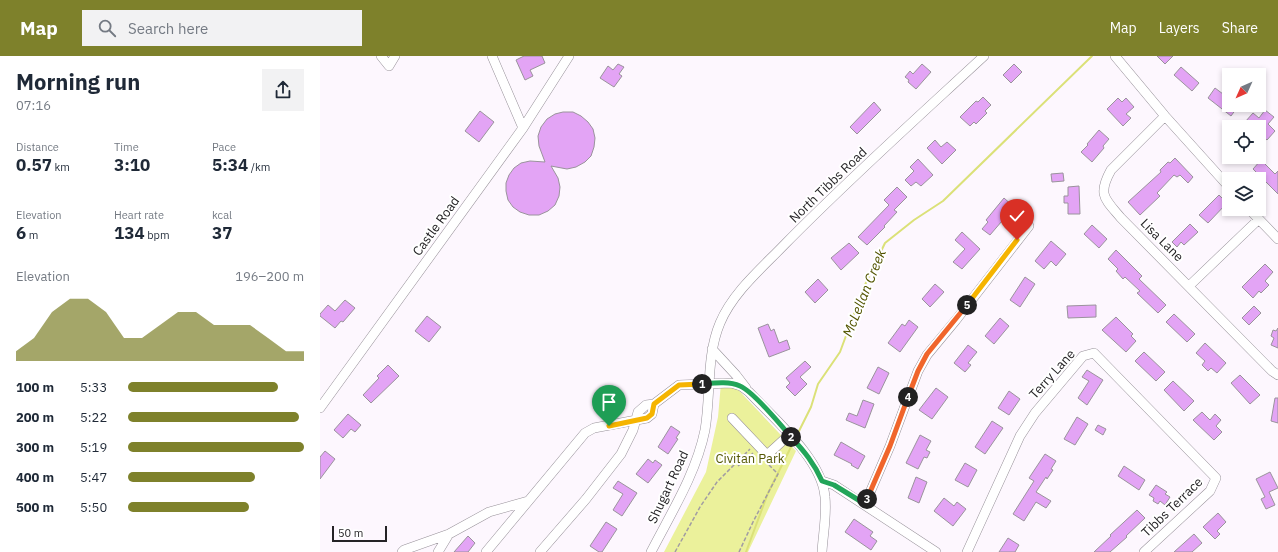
<!DOCTYPE html>
<html lang="en">
<head>
<meta charset="utf-8">
<style>
	:root { --surface:#fff; --page:#f2f2f3; --text:#1f2937; --muted:#747a83; --accent:#7e812b }
	body { margin:0; font-family:"IBM Plex Sans",sans-serif; background:var(--page); color:var(--text); height:100vh; display:flex; flex-direction:column; font-size:15px; white-space:nowrap }
	* { box-sizing:border-box; margin:0 }
	p { font-size:13px; color:var(--muted) }
	.icon { flex:none; width:22px; height:22px; fill:none; stroke:currentColor; stroke-width:2; stroke-linecap:round; stroke-linejoin:round }
	.map { position:relative; flex:1; overflow:hidden }
	.drawer { display:flex; flex-direction:column; background:var(--surface); width:320px }
	.drawer>* { flex:none }
	.needle { width:26px; rotate:225deg }
	.fabs { position:absolute; left:902px; top:12px; display:grid; gap:8px }
	.fabs a { display:grid; place-items:center; width:44px; height:44px; border-radius:0px; background:var(--surface); box-shadow:0 2px 6px #0003; font-size:20px }
	.scale { position:absolute; left:12px; bottom:10px; width:55px; box-sizing:border-box; padding-left:4px; border:2px solid #252326; border-top:0; font-size:11px; line-height:14px; white-space:nowrap; color:#252326; -webkit-text-stroke:3px #fff; paint-order:stroke }
	.pin { position:absolute; display:grid; place-items:center; width:34px; height:34px; color:#fff; margin:-41px -17px; border-radius:50% 50% 50% 0; rotate:-45deg; box-shadow:0 0 4px #0007 }
	.pin .icon { rotate:45deg }
	.km { position:absolute; width:20px; height:20px; margin:-10px; border-radius:50%; background:#222; color:#fff; font-size:11px; line-height:20px; text-align:center }
	.round { display:grid; place-items:center; flex:none; width:42px; height:42px; border-radius:0px; background:var(--page) }
	.overview { display:flex; align-items:center; justify-content:space-between; height:68px; padding:0 16px }
	h1 { font-size:22px; font-weight:800; line-height:30px }
	.stats { display:grid; grid-template-columns:repeat(3,1fr); gap:6px; height:68px; padding:4px 16px }
	.stats div { display:grid; align-content:center }
	.stats b { font-size:17px; font-weight:800 }
	.stats small { font-size:11px; font-weight:400 }
	.stats p { font-size:11px }
	.chart { height:112px; padding:8px 16px }
	.chart p { display:flex; justify-content:space-between }
	.chart svg { width:100%; height:72px; margin-top:4px; fill:var(--accent); opacity:.7 }
	ul { padding:0 16px; list-style:none; font-size:13px }
	li { display:grid; grid-template-columns:64px 48px 1fr; align-items:center; height:30px }
	li i { height:10px; border-radius:5px; background:var(--accent) }
	header { display:flex; align-items:center; gap:24px; box-sizing:border-box; height:56px; padding:0 20px; background:var(--accent); color:#fff }
	header strong { font-size:19px }
	nav { display:flex; gap:22px; margin-inline-start:auto; font-size:14px }
	.search { width:280px; height:36px; background:var(--page); display:flex; align-items:center; gap:10px; box-sizing:border-box; padding:0 14px; border-radius:0px; color:var(--muted); font-size:15px }
	main { display:flex; flex:1; min-height:0 }
	.map>svg:first-child { display:block }
	.green { fill:#ebf19b }
	.lines { fill:none; stroke-linecap:round; stroke-linejoin:round }
	.stream { stroke:#dbe178; stroke-width:2 }
	.building { fill:#e3a4f5; stroke:#9a939c }
	.minor-casing { stroke:#979199; stroke-width:10 }
	.path { stroke:#a19ca2; stroke-width:1.5; stroke-dasharray:4 2; stroke-linecap:butt }
	.minor { stroke:#fff; stroke-width:9 }
	.split-1-casing { stroke:#fff; stroke-width:8 }
	.split-2-casing { stroke:#fff; stroke-width:8 }
	.split-3-casing { stroke:#fff; stroke-width:8 }
	.split-4-casing { stroke:#fff; stroke-width:8 }
	.split-5-casing { stroke:#fff; stroke-width:8 }
	.split-6-casing { stroke:#fff; stroke-width:8 }
	.split-1 { stroke:#f5b400; stroke-width:5 }
	.split-2 { stroke:#22a559; stroke-width:5 }
	.split-3 { stroke:#22a559; stroke-width:5 }
	.split-4 { stroke:#f0652b; stroke-width:5 }
	.split-5 { stroke:#f0652b; stroke-width:5 }
	.split-6 { stroke:#f5b400; stroke-width:5 }
	.labels { text-anchor:middle; dominant-baseline:central; stroke-width:4; stroke-linejoin:round; paint-order:stroke }
	.street-label { font-size:13px; fill:#252326; stroke:#fff }
	.park-label { font-size:13px; fill:#565906; stroke:#fff }
	.water-label { font-size:14px; font-style:italic; fill:#535500; stroke:#fff }
</style>
</head>
<body>
<header>
<strong>Map</strong>
<div class="search"><svg class="icon" aria-label="search" viewBox="0 0 24 24"><circle cx="10" cy="10" r="6"/><path d="M15 15l6 6"/></svg>Search here</div>
<nav><a>Map</a><a>Layers</a><a>Share</a></nav>
</header>
<main>
<section class="drawer">
<div class="overview"><div><h1>Morning run</h1><p>07:16</p></div><a class="round"><svg class="icon" aria-label="share" viewBox="0 0 24 24"><path d="M12 15V3M7 8l5-5 5 5M5 13v7h14v-7"/></svg></a></div>
<div class="stats">
<div><p>Distance</p><b>0.57<small> km</small></b></div>
<div><p>Time</p><b>3:10</b></div>
<div><p>Pace</p><b>5:34<small> /km</small></b></div>
</div>
<div class="stats">
<div><p>Elevation</p><b>6<small> m</small></b></div>
<div><p>Heart rate</p><b>134<small> bpm</small></b></div>
<div><p>kcal</p><b>37</b></div>
</div>
<div class="chart"><p><span>Elevation</span>196–200 m</p>
<svg viewBox="0 0 160 44" preserveAspectRatio="none"><path d="M0 44V38L10 30L20 14L30 6L40 6L50 14L60 30L70 30L80 22L90 14L100 14L110 22L120 22L130 22L140 30L150 38L160 38V44z"/></svg>
</div>
<ul>
<li><b>100 m</b>5:33<i style="width:85%"></i></li>
<li><b>200 m</b>5:22<i style="width:97%"></i></li>
<li><b>300 m</b>5:19<i style="width:100%"></i></li>
<li><b>400 m</b>5:47<i style="width:72%"></i></li>
<li><b>500 m</b>5:50<i style="width:69%"></i></li>
</ul>
</section>
<div class="map">
<svg width="958" height="496" viewBox="0 0 958 496">
	<rect width="100%" height="100%" fill="#fdf7fe"/>
	<!-- green -->
	<path class="green" d="M408,323L476,395L428,496H344L386,416L398,361L401,327Z"/>
	<g class="lines">
		<!-- stream -->
		<path class="stream" d="M476,381L491,351L498,328L520,296L544,231L565,187L594,164L623,145L772,0
			M426,496L448,437L473,387"/>
	</g>
	<!-- building -->
	<path class="building" d="M204,0H222L225,7L210,14L213,20L205,24L196,4Z
		M837,0H853L845,8Z
		M298,8L304,11L299,18L302,20L294,31L280,22L288,10L293,14Z
		M602,8L611,16L596,33L588,26L589,24L585,21L590,15L593,18Z
		M694,8L702,16L691,27L683,19Z
		M861,11L879,27L872,35L854,19Z
		M909,30V49H919L911,60L888,42L895,32L903,38Z
		M663,41L671,49L665,55L667,57L656,68L654,66L650,70L640,61L656,45L658,46Z
		M798,42L802,46L806,42L814,51L806,58L811,62L803,70L787,53Z
		M554,46L561,54L537,78L530,71Z
		M945,54L954,61L948,68L955,75L947,84L939,77V71H931L925,66L933,57L939,62Z
		M160,55L174,66L159,86L145,75Z
		M243,56H253L261,60L268,66L273,73L275,82L274,91L271,100L265,106L256,111L247,113L231,110L238,122L240,131L239,140L235,149L228,155L219,159H209L200,156L193,151L188,144L186,135V127L189,119L194,112L201,107L210,105L225,106L219,90L218,80L221,71L227,63L235,58Z
		M779,74L789,83L783,90L784,92L772,106L761,96L768,89L767,88Z
		M615,84L621,91L627,86L636,94L622,108L607,92Z
		M855,102L873,121L868,127L860,119L857,121L854,119L837,137L840,140L820,159L808,146L841,116L840,114L848,106L850,107Z
		M598,103L613,119L601,130L596,126L591,130L585,124L594,115L590,111Z
		M941,104L955,118L958,115V138L933,113Z
		M743,117L744,125L732,126L731,118Z
		M759,130L760,158H748V147H744V140H748V131Z
		M577,131L587,141L574,154L577,156L564,170L565,171L547,189L538,181L569,149L564,144Z
		M899,139L907,147L888,167L879,159Z
		M684,142L694,151L670,179L662,173L668,166L666,164Z
		M870,168L878,176L864,189L861,186L857,191L852,186Z
		M772,169L787,183L779,192L764,178Z
		M642,176L660,193L642,213L633,206L645,193L635,184Z
		M731,185L746,198L736,210L731,205L724,213L715,205Z
		M529,187L539,197L521,214L511,202Z
		M796,194L822,220L819,223L846,249L838,257L817,237L820,235L805,221L803,223L796,215L798,213L788,203Z
		M945,208L953,216L945,225L949,229L941,237L939,235L933,242L922,231Z
		M705,221L715,228L700,251L690,244Z
		M498,223L508,234L495,247L485,236Z
		M615,228L624,236L610,251L602,243Z
		M25,244L35,252L23,266L21,265L15,272L0,260V258L8,249L15,255Z
		M776,249V261L748,262L747,250Z
		M934,250L941,257L929,269L922,262Z
		M854,258L875,278L867,286L846,266Z
		M107,260L121,271L109,286L95,275Z
		M796,261L813,278L811,280L816,285L806,296L782,274Z
		M680,262L689,270L674,288L665,280Z
		M589,264L598,271L580,296L568,287L582,268L585,270Z
		M448,268L451,275L454,273L459,287L467,284L470,293L449,301L438,272Z
		M958,272V292L951,289L954,282L951,280L953,274L956,275Z
		M885,287L906,307L897,317L891,312L888,315L882,309L885,305L876,297Z
		M648,289L657,296L648,307L651,309L645,316L634,307Z
		M824,296L845,316L836,325L815,305Z
		M485,305L491,311L480,321L487,328L475,340L466,331L470,327L466,322Z
		M68,309L79,320L51,347L43,339L59,322L57,320Z
		M558,311L569,317L559,338L547,332Z
		M767,314L783,324L767,349L758,342L769,325L762,321Z
		M920,319L940,339L930,348L911,327Z
		M853,325L874,345L864,355L844,334Z
		M616,332L628,341L612,363L599,354Z
		M689,335L700,343L689,359L678,352Z
		M955,342H958V367L951,365Z
		M543,344L554,348L545,372L526,364L529,357L537,360Z
		M882,356L890,364L895,358L901,364L896,370L902,376L894,384L873,364Z
		M28,358L41,369L35,376L31,373L23,382L14,374Z
		M757,361L768,368L755,389L744,383Z
		M672,365L683,372L665,398L655,391Z
		M778,369L786,373L783,379L775,374Z
		M351,370L360,376L356,382L358,383L348,398L338,391Z
		M600,379L611,385L606,394L610,396L607,402L604,401L598,413L586,407Z
		M521,386L545,400L538,413L531,409L532,408L514,399Z
		M5,395L15,403L0,423V401Z
		M725,398L736,405L731,413L733,414L727,423L726,421L716,436L731,445L726,452L716,446L704,465L693,458L714,425L709,422Z
		M328,403L333,407L335,404L342,409L328,427L316,418Z
		M645,407L657,414L648,431L635,424Z
		M804,410L825,424L819,434L798,420Z
		M950,416L958,432L949,436L955,449L946,453L941,443L945,441L936,423Z
		M596,421L607,426L599,447L588,442Z
		M298,425L317,437L302,460L293,454L303,438L293,432Z
		M836,429L847,436L845,438L850,441L845,449L840,445L838,448L833,445L834,442L829,439Z
		M624,442L634,450L637,446L646,453L633,470L614,455Z
		M817,454L825,462L806,480L807,481L790,496H774L791,480L790,479Z
		M898,457L906,466L897,475L900,478L895,483L883,471Z
		M534,463L553,476L550,480L557,485L551,494L525,476Z
		M286,466L297,473L282,496H279L270,490Z
		M874,478L882,487L872,496H854Z
		M148,480L155,487L148,496H134Z
		M688,482L699,489L695,496H679Z"/>
	<g class="lines">
		<!-- minor casing -->
		<g class="minor-casing">
			<path id="minor" d="M61,0L69,10L75,0
				M172,0L203,72
				M795,0L845,60L909,131
				M845,60L791,114C777,139 785,143 801,162L952,315L958,319
				M929,153L958,183
				M869,230L939,163
				M392,293L416,319L426,332
				M0,352L203,72L249,0
				M412,362L447,399L469,379
				M502,425L514,429L616,496
				M545,448L570,390L598,315L607,299L636,264L709,170
				M82,496L84,494L129,478L169,456L208,445
				M118,496L129,478
				M166,496L265,377L274,372L327,362L332,358L334,348
				M220,496L266,443L301,398L313,374L318,356L326,349L334,348L359,329L411,327L421,330L429,336C454,363 502,403 505,441C507,459 503,478 502,496
				M331,496C351,457 376,418 385,374C391,339 386,300 400,267C413,236 442,212 465,188C529,123 597,62 664,0
				M647,496L700,380L715,357L763,300L774,297L896,422L890,435L824,496"/>
		</g>
		<!-- path -->
		<path class="path" d="M418,410L433,397
			M355,496L380,451L397,426L430,393
			M419,496L433,466L458,418L447,407"/>
		<!-- minor -->
		<use href="#minor" class="minor"/>
	</g>
	<g class="lines">
		<!-- split-1 casing -->
		<g class="split-1-casing">
			<path id="split-1" d="M289,370L327,362L332,358L334,348L359,329L382,328"/>
		</g>
		<!-- split-2 casing -->
		<g class="split-2-casing">
			<path id="split-2" d="M382,328C394,327 409,325 420,330C432,335 461,369 471,381"/>
		</g>
		<!-- split-3 casing -->
		<g class="split-3-casing">
			<path id="split-3" d="M471,381C484,395 494,407 502,425L514,429L545,448L547,443"/>
		</g>
		<!-- split-4 casing -->
		<g class="split-4-casing">
			<path id="split-4" d="M547,443L570,390L588,341"/>
		</g>
		<!-- split-5 casing -->
		<g class="split-5-casing">
			<path id="split-5" d="M588,341L598,315L607,298L647,249"/>
		</g>
		<!-- split-6 casing -->
		<g class="split-6-casing">
			<path id="split-6" d="M647,249L697,184"/>
		</g>
		<!-- split-1 -->
		<use href="#split-1" class="split-1"/>
		<!-- split-2 -->
		<use href="#split-2" class="split-2"/>
		<!-- split-3 -->
		<use href="#split-3" class="split-3"/>
		<!-- split-4 -->
		<use href="#split-4" class="split-4"/>
		<!-- split-5 -->
		<use href="#split-5" class="split-5"/>
		<!-- split-6 -->
		<use href="#split-6" class="split-6"/>
	</g>
	<g class="labels">
		<!-- street labels -->
		<g class="street-label">
			<text transform="translate(508 129) rotate(-44)">North Tibbs Road</text>
			<text transform="translate(116 170) rotate(-54)">Castle Road</text>
			<text transform="translate(842 184) rotate(45)">Lisa Lane</text>
			<text transform="translate(732 318) rotate(-48)">Terry Lane</text>
			<text transform="translate(348 431) rotate(-65)">Shugart Road</text>
			<text transform="translate(852 451) rotate(-44)">Tibbs Terrace</text>
		</g>
		<!-- park labels -->
		<g class="park-label">
			<text x="430" y="402">Civitan Park</text>
		</g>
		<!-- water labels -->
		<g class="water-label">
			<text transform="translate(544 237) rotate(-68)">McLellan Creek</text>
		</g>
	</g>
</svg>
<div class="fabs">
<a><svg class="needle" viewBox="-14 -14 28 28"><path d="M0-13l5 13h-10z" fill="#e53935"/><path d="M0 13l5-13h-10z" fill="#747a83"/></svg></a>
<a><svg class="icon" aria-label="locate" viewBox="0 0 24 24"><circle cx="12" cy="12" r="6"/><path d="M12 2v4M12 18v4M2 12h4M18 12h4"/></svg></a>
<a><svg class="icon" aria-label="layers" viewBox="0 0 24 24"><path d="M12 4l9 5-9 5-9-5zM3 14l9 5 9-5"/></svg></a>
</div>
<div class="scale">50 m</div>
<div class="pin" style="left:289px;top:370px;background:#1e9e55"><svg class="icon" aria-label="arrive" viewBox="0 0 24 24"><path d="M6 21V4h12l-3 4 3 4H6"/></svg></div>
<div class="pin" style="left:697px;top:184px;background:#d93025"><svg class="icon" aria-label="check" viewBox="0 0 24 24"><path d="M5 12l5 5 9-10"/></svg></div>
<b class="km" style="left:382px;top:328px">1</b>
<b class="km" style="left:471px;top:381px">2</b>
<b class="km" style="left:547px;top:443px">3</b>
<b class="km" style="left:588px;top:341px">4</b>
<b class="km" style="left:647px;top:249px">5</b>
</div>
</main>
</body>
</html>
